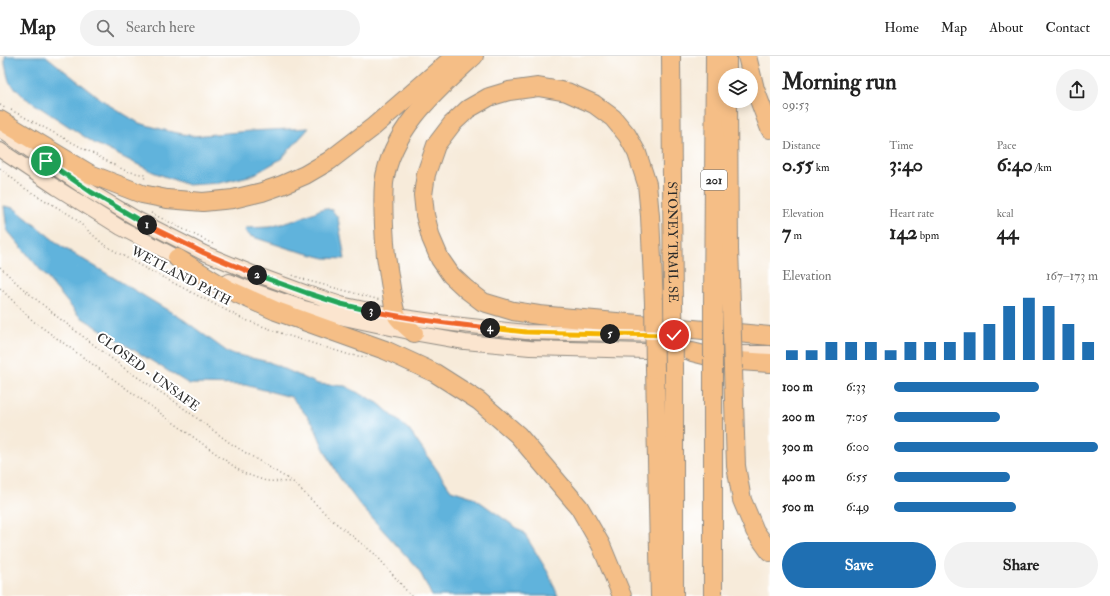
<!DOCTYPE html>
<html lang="en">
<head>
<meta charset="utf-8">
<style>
	:root { --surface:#fff; --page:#f2f2f2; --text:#222; --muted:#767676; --line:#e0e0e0; --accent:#1f6fb2 }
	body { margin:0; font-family:"IM FELL Double Pica",serif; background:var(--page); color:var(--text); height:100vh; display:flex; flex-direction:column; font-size:15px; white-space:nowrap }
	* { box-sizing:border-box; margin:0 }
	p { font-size:13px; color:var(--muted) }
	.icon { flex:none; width:22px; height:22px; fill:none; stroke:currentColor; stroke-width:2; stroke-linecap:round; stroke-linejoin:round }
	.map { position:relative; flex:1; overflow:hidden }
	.details { display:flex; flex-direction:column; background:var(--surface); width:340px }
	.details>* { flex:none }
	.fabs { position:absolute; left:718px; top:12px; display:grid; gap:8px }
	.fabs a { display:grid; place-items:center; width:40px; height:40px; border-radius:50%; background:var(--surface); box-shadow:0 2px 10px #0003; font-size:20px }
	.pin { position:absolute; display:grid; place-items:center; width:34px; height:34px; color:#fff; margin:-17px; border:2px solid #fff; border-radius:50%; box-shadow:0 1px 4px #0007 }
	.km { position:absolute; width:20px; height:20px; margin:-10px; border-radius:50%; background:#222; color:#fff; font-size:11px; line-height:20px; text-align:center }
	.round { display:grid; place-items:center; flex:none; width:42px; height:42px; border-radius:21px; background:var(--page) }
	.headline { display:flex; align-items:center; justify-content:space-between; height:68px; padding:0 12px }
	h1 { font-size:22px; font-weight:700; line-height:30px }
	.metrics { display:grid; grid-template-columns:repeat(3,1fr); gap:6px; height:68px; padding:4px 12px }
	.metrics div { display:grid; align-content:center }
	.metrics b { font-size:20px; font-weight:700 }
	.metrics small { font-size:11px; font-weight:400 }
	.metrics p { font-size:11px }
	.chart { height:112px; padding:8px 12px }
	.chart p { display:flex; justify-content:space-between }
	.chart svg { width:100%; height:72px; margin-top:4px; stroke:var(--accent); stroke-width:6 }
	.primary-button { display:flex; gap:8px; margin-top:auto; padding:8px 12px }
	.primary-button a { flex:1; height:46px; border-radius:24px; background:var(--accent); color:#fff; font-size:16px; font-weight:700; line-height:46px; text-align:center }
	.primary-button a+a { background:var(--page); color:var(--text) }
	ul { padding:0 12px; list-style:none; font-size:13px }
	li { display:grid; grid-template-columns:64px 48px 1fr; align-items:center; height:30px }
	li i { height:10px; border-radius:5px; background:var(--accent) }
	header { display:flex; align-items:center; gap:24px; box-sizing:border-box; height:56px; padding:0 20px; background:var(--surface); border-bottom:1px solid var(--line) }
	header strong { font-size:19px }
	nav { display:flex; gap:22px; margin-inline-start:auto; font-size:14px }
	.search { width:280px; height:36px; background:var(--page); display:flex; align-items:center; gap:10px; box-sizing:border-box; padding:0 14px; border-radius:22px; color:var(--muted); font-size:15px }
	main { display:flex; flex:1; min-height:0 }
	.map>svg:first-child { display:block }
	.water { fill:#60b3dc; stroke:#466f84 }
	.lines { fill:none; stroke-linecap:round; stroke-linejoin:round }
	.secondary-casing { stroke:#918b82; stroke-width:16 }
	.highway-casing { stroke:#918b82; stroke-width:20 }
	.path { stroke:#918b82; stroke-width:1.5; stroke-dasharray:1 3; stroke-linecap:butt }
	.secondary { stroke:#fbe5cf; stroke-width:14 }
	.highway { stroke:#f5be86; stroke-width:18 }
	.highway-bridge-casing { stroke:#918b82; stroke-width:20; stroke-linecap:butt }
	.highway-bridge { stroke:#f5be86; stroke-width:18 }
	.split-1-casing { stroke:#fff; stroke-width:8 }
	.split-2-casing { stroke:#fff; stroke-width:8 }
	.split-3-casing { stroke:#fff; stroke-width:8 }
	.split-4-casing { stroke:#fff; stroke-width:8 }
	.split-5-casing { stroke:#fff; stroke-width:8 }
	.split-6-casing { stroke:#fff; stroke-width:8 }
	.split-1 { stroke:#22a559; stroke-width:5 }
	.split-2 { stroke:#f0652b; stroke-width:5 }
	.split-3 { stroke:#22a559; stroke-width:5 }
	.split-4 { stroke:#f0652b; stroke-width:5 }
	.split-5 { stroke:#f5b400; stroke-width:5 }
	.split-6 { stroke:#f5b400; stroke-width:5 }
	.labels { text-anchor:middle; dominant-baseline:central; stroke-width:4; stroke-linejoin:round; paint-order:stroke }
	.shield { fill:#fff; stroke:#6b6b6b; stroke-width:1 }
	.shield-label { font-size:12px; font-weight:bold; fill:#2b2b2b }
	.street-label { font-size:13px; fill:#2b2b2b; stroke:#fff }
</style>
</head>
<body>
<header>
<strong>Map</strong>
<div class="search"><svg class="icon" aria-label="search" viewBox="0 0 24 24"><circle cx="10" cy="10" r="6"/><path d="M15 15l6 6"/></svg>Search here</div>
<nav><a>Home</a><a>Map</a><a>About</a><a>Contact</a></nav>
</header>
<main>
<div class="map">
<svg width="770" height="540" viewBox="0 0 770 540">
	<rect width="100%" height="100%" fill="#fff"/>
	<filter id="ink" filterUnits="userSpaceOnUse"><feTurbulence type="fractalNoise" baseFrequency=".025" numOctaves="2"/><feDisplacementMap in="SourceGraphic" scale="8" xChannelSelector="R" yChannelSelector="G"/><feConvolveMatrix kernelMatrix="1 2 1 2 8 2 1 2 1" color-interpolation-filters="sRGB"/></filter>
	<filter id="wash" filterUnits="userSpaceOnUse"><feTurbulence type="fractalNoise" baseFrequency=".012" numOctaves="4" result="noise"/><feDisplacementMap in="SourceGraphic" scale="16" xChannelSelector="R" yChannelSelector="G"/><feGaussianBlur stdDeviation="0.9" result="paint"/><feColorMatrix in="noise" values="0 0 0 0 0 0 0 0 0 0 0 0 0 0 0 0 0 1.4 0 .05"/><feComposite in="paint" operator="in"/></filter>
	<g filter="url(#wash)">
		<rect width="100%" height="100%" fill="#f7ebda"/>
		<!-- water -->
		<path class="water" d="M5,0H46L80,27L109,49L139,67L168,75L193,80L250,75L309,72L281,103L253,119L220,127L188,129L153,116L94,87L24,41L9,26L5,8Z
			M4,150L14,152L61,190L184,264L229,297L269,306L318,328L345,330L378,347L409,374L451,434L473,441L524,477L549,518L558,540H432L419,514L360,449L339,421L323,391L313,367L291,341L245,329L189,328L79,260L7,174Z
			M324,152L332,154L338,162L345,203L325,202L290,193L250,180L245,175L246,172L270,171L296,164Z"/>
	</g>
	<g filter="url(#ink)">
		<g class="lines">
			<!-- secondary casing -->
			<g class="secondary-casing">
				<path id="secondary" d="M0,74L91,136L137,163L204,197L250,216L307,237L341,248L397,260L453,268L526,276L663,279
					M0,94L57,132L121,172L186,206
					M229,225L249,233L304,252L339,261L414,277L465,286L530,292L684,296
					M739,297H770"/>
			</g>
			<!-- highway casing -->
			<g class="highway-casing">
				<g id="highway">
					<path id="s1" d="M671,0L673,248"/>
					<path d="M727,0V19"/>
					<path d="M747,0L755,33L770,73"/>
					<path d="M728,45L729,193L731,248"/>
					<path d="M0,64L90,118L142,138L167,143L203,146L233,143L262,136L282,129L305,119L329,105L372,72L455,0"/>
					<path d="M177,202L227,233L276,255L385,294L435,317L479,345L518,379L579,451L601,489L622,540"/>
					<path d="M654,247L650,160L647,128L637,97L627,79L613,62L594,48L567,36L538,31L509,35L489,41L468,53L452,68L436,89L426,118L423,139L425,159L431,182L440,203L451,219L466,233L483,246L513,255L539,259L770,280"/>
					<path d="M713,248L715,0"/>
					<path d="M414,277C409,272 400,265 397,260C394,254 393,245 392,239C390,226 388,213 386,200C384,175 382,151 384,127C391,73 437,34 474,0"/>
					<path d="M692,296L724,304L770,307"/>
					<path d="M674,311V540"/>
					<path d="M713,312V540"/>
					<path d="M655,313L660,540"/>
					<path d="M733,313L736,410L742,444L755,475L770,496"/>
				</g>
			</g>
			<!-- path -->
			<path class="path" d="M0,49L5,52
				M11,54L126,115L145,119L144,125
				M0,112L24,132L72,160L103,188L137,208L243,263L286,279L350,299L367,301
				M151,157L213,188
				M0,211L21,231L59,262L128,315L174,345L230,387L293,426L332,464L376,499L411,540
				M289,218L309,225L380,244
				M0,232L33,265L243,417L266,425L291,426"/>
			<!-- secondary -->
			<use href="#secondary" class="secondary"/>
			<!-- highway -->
			<use href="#highway" class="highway"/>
			<!-- highway-bridge casing -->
			<g class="highway-bridge-casing">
				<path id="highway-bridge" d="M654,247L655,313
					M673,248L674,311
					M731,248L733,313
					M713,312V248"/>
			</g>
			<!-- highway-bridge -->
			<use href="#highway-bridge" class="highway-bridge"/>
		</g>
	</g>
	<g class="lines" filter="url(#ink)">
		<!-- split-1 casing -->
		<g class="split-1-casing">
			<path id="split-1" d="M46,105L91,136L147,169"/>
		</g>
		<!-- split-2 casing -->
		<g class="split-2-casing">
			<path id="split-2" d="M147,169L204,197L257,219"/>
		</g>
		<!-- split-3 casing -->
		<g class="split-3-casing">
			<path id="split-3" d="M257,219L307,237L341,248L371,255"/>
		</g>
		<!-- split-4 casing -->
		<g class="split-4-casing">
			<path id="split-4" d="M371,255C411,263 450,268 490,272"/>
		</g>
		<!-- split-5 casing -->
		<g class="split-5-casing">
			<path id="split-5" d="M490,272L526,276L610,278"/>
		</g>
		<!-- split-6 casing -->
		<g class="split-6-casing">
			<path id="split-6" d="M610,278L674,279"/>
		</g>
		<!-- split-1 -->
		<use href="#split-1" class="split-1"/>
		<!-- split-2 -->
		<use href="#split-2" class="split-2"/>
		<!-- split-3 -->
		<use href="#split-3" class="split-3"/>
		<!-- split-4 -->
		<use href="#split-4" class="split-4"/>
		<!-- split-5 -->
		<use href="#split-5" class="split-5"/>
		<!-- split-6 -->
		<use href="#split-6" class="split-6"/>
	</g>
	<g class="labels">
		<!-- shield labels -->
		<rect class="shield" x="701" y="114" width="26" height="20" rx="3"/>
		<g class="shield-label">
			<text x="714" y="124">201</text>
		</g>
		<!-- street labels -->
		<g class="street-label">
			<text stroke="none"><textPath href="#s1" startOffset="186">STONEY TRAIL SE</textPath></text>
			<text transform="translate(181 220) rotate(28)">WETLAND PATH</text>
			<text transform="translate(148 316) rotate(36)">CLOSED - UNSAFE</text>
		</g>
	</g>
</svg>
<div class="fabs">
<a><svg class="icon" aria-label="layers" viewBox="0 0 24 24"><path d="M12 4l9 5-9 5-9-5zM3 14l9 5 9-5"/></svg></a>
</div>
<div class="pin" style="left:46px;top:105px;background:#1e9e55"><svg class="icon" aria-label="arrive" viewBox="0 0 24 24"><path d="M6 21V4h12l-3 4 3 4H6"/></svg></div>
<div class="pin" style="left:674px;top:279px;background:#d93025"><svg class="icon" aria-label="check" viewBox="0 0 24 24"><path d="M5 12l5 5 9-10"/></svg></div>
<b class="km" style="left:147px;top:169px">1</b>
<b class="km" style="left:257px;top:219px">2</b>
<b class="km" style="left:371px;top:255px">3</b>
<b class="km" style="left:490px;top:272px">4</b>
<b class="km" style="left:610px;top:278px">5</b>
</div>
<section class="details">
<div class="headline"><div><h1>Morning run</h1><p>09:53</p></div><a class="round"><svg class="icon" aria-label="share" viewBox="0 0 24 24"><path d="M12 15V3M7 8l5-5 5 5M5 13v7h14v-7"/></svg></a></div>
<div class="metrics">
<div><p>Distance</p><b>0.55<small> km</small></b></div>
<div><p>Time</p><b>3:40</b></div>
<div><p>Pace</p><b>6:40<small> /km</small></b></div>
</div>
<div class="metrics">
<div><p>Elevation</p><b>7<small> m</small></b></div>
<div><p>Heart rate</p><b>142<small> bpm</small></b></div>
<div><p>kcal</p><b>44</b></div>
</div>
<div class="chart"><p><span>Elevation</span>167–173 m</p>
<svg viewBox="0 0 160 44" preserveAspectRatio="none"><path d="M5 44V38M15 44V38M25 44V33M35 44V33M45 44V33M55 44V38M65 44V33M75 44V33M85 44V33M95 44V27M105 44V22M115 44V11M125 44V6M135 44V11M145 44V22M155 44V33"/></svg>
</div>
<ul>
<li><b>100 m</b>6:33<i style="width:71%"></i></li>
<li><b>200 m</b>7:05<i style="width:52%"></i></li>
<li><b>300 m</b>6:00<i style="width:100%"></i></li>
<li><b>400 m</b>6:55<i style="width:57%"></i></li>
<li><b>500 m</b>6:49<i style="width:60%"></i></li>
</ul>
<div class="primary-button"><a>Save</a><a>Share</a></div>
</section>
</main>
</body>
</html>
